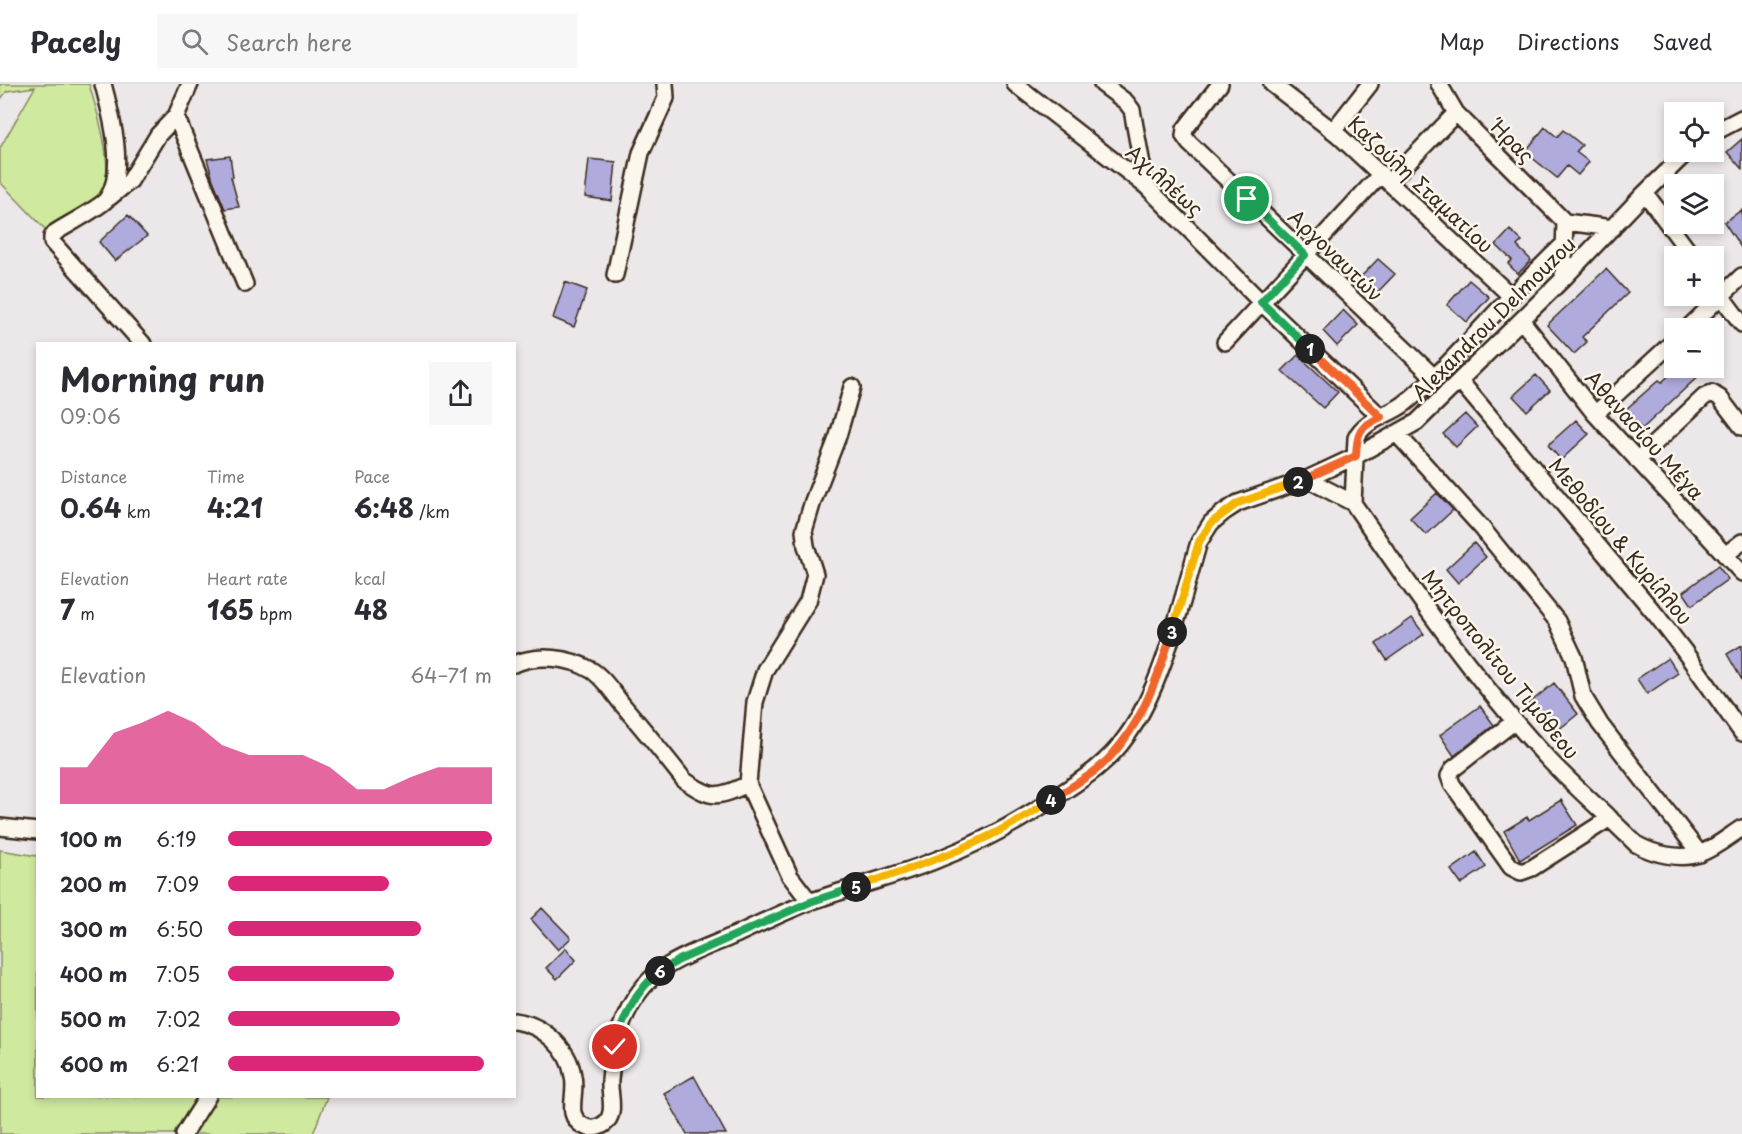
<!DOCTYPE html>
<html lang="en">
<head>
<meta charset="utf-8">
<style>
	:root { --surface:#fff; --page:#f7f7f7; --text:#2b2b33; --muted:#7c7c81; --line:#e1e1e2; --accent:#db2777 }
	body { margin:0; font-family:"Playpen Sans",sans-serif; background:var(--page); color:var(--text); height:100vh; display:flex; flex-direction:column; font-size:22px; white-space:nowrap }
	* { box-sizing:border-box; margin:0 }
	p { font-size:20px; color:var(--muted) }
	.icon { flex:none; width:33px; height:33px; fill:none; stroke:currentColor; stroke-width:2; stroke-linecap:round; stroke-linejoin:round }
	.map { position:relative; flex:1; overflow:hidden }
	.panel { position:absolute; left:36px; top:258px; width:480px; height:756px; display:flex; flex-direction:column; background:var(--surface); border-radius:0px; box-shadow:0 3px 9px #0003 }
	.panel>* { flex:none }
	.tools { position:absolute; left:1664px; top:18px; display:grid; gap:12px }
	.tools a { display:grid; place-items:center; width:60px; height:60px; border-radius:0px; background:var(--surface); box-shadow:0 3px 9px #0003; font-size:30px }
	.pin { position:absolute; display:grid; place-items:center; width:51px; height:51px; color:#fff; margin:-26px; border:3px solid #fff; border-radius:50%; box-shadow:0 2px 6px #0007 }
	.km { position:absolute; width:30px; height:30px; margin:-15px; border-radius:50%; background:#222; color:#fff; font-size:16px; line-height:30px; text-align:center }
	.round { display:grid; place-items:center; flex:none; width:63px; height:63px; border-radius:0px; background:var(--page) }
	.overview { display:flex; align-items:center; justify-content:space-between; height:102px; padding:0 24px }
	h1 { font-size:33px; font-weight:700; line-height:45px }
	.figures { display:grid; grid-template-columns:repeat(3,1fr); gap:9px; height:102px; padding:6px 24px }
	.figures div { display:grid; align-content:center }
	.figures b { font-size:26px; font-weight:700 }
	.figures small { font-size:16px; font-weight:400 }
	.figures p { font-size:16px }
	.chart { height:168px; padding:12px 24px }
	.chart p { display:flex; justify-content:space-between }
	.chart svg { width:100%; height:108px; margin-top:6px; fill:var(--accent); opacity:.7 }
	ul { padding:0 24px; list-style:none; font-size:20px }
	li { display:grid; grid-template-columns:96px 72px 1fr; align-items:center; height:45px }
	li i { height:15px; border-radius:8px; background:var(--accent) }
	header { display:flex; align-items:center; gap:36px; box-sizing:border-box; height:84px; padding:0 30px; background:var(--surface); border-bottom:2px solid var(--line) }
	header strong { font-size:28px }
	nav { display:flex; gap:33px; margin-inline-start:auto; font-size:21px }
	.search { width:420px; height:54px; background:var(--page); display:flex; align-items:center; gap:15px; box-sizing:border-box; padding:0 21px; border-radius:0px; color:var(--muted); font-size:22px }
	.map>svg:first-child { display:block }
	.green { fill:#cfe99f; stroke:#858a5e; stroke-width:1.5 }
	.building { fill:#afabdc; stroke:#3b2a1e; stroke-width:1.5 }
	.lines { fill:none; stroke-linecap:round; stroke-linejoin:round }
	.street-casing { stroke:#3b2a1e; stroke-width:20 }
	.street { stroke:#fbf7ec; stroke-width:15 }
	.split-1-casing { stroke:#fff; stroke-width:12 }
	.split-2-casing { stroke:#fff; stroke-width:12 }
	.split-3-casing { stroke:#fff; stroke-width:12 }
	.split-4-casing { stroke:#fff; stroke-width:12 }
	.split-5-casing { stroke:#fff; stroke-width:12 }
	.split-6-casing { stroke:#fff; stroke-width:12 }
	.split-7-casing { stroke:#fff; stroke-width:12 }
	.split-1 { stroke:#22a559; stroke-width:8 }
	.split-2 { stroke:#f0652b; stroke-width:8 }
	.split-3 { stroke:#f5b400; stroke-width:8 }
	.split-4 { stroke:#f0652b; stroke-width:8 }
	.split-5 { stroke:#f5b400; stroke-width:8 }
	.split-6 { stroke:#22a559; stroke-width:8 }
	.split-7 { stroke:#22a559; stroke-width:8 }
	.labels { text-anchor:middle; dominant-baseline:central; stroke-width:5; stroke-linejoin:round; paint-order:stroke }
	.street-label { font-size:20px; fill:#3b2a1e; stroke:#fbf7ec }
</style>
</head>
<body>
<header>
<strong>Pacely</strong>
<div class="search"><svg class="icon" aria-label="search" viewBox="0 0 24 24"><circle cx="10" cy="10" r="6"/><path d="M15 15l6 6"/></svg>Search here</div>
<nav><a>Map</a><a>Directions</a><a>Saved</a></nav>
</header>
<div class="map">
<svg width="1742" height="1050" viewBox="0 0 1742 1050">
	<rect width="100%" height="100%" fill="#ece8e9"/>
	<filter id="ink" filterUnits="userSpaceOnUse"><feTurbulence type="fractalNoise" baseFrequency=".0167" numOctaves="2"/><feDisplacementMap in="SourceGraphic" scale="12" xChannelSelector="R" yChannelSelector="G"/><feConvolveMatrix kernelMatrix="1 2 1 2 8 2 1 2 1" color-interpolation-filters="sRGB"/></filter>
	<g filter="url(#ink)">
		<!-- green -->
		<path class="green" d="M0,0H89C96,25 120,94 97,113C82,126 62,135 45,145L0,98V64L35,3L7,7L0,16Z
			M0,766L37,772L38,1012L327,1013L313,1050H0Z"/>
		<!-- building -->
		<path class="building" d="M1545,43L1557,53L1563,46L1582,61L1576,68L1589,78L1578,91L1567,82L1557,94L1525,68Z
			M1742,55V85L1727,68Z
			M230,72L233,93H231L239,123L225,125L213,96L207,75Z
			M589,75L616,78L612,117L585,113Z
			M1742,126V165L1724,138Z
			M128,131L147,152L115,177L99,158Z
			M1510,146L1522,157L1517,162L1531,176L1518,190L1508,180L1512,176L1496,161Z
			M1378,175L1395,190L1373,213L1357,197Z
			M1606,185L1628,209L1582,253L1587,258L1574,270L1547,241Z
			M1469,196L1489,213L1467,238L1447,221Z
			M565,198L587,206L574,243L553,234Z
			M1343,226L1358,241L1337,262L1323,247Z
			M1298,271L1338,308L1323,324L1282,287Z
			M1677,284H1707L1642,345L1625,326L1659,296L1662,298Z
			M1536,291L1550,306L1527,327L1513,312Z
			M1465,330L1477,343L1456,363L1443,350Z
			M1576,336L1589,350L1561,376L1548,361Z
			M1437,409L1453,426L1426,451L1410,434Z
			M1474,459L1486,473L1458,499L1446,485Z
			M1718,482L1728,495L1692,521L1683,508Z
			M1412,534L1424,550L1387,576L1376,560Z
			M1742,561V596L1727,570Z
			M1668,574L1678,589L1647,610L1637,595Z
			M1554,599L1578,630L1552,651L1527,621Z
			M1480,622L1494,641L1454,672L1440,651Z
			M1561,716L1577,741L1520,776L1504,747L1527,733L1529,736Z
			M1476,768L1486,783L1461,800L1451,786Z
			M542,824L571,854L558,866L531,835Z
			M566,864L576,876L557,895L546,884Z
			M694,992L726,1050H687L664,1009Z"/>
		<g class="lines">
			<!-- street casing -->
			<g class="street-casing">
				<path id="street" d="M103,0C111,30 127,86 107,115C101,123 67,141 56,148L52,153V158L143,260
					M1015,0L1146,102L1261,218L1381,333
					M1102,0L1126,18L1132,26L1146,102
					M1220,0L1185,45L1184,52L1189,59L1434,293
					M1272,0L1337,50L1511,212
					M1439,0L1456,29L1565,138
					M176,32L245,200
					M1333,47L1370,0
					M1713,49L1742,34
					M1390,97L1456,29
					M1645,109L1692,172
					M109,114L130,97L158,51L176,32L190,0
					M615,191L641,69L666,14L665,0
					M1563,195L1565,138L1613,144
					M1713,201L1742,240
					M1522,237L1595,330L1742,489
					M1688,244L1742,192
					M1225,258L1381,90
					M1460,297L1657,532L1684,567L1742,649
					M1595,330L1674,257
					M1397,350L1482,444L1557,537L1574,573L1583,612L1600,640L1700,770
					M1637,376L1704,313L1712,309L1720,314L1742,343
					M1307,395L1353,419L1356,354C1365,335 1388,332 1404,320C1433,297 1458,269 1483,242C1509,214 1536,187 1564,160
					M1353,419C1414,508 1476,598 1550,677C1578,706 1608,732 1636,760C1653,770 1682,777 1701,769C1715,764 1729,752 1742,744
					M1725,471L1742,458
					M514,580C538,570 569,573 591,586C603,593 613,609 622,620C643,645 664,670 684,696C713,716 717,714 748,700
					M1515,637L1453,685L1449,692L1452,700L1511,783L1521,788L1532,784L1610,734
					M0,743L38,747
					M810,818L790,792L748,700L755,618L765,586L808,517L815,490L806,462L804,447L813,417L838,352L852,303
					M514,937C542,940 569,964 573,992C576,1004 571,1018 573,1029C576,1040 588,1047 598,1043C605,1041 610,1035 611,1028C613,1018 609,1006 610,996C613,952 630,904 669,881C689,869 712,861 733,852C759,840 785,827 812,817C854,802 898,792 939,775C981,759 1020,737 1057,712C1083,695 1108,679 1126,653C1163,603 1181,518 1199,458L1211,439L1224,428L1238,419L1307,395L1356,372L1417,338L1563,195L1645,109L1687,68
					M184,1050L208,1012"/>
			</g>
			<!-- street -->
			<use href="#street" class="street"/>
		</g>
	</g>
	<g class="lines" filter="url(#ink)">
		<!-- split-1 casing -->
		<g class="split-1-casing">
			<path id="split-1" d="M1247,115L1305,171L1261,218L1310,265"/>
		</g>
		<!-- split-2 casing -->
		<g class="split-2-casing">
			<path id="split-2" d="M1298,398L1356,372C1357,348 1359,343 1381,333L1310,265"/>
		</g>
		<!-- split-3 casing -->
		<g class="split-3-casing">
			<path id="split-3" d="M1172,548L1199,458L1211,439L1238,419L1298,398"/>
		</g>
		<!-- split-4 casing -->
		<g class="split-4-casing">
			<path id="split-4" d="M1051,716C1067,705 1086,695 1101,682C1139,647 1157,597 1172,548"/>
		</g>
		<!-- split-5 casing -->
		<g class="split-5-casing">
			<path id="split-5" d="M856,803C928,779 988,759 1051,716"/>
		</g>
		<!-- split-6 casing -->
		<g class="split-6-casing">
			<path id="split-6" d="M660,887L679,876L810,818L856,803"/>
		</g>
		<!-- split-7 casing -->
		<g class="split-7-casing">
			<path id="split-7" d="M615,963C623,934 635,907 660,887"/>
		</g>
		<!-- split-1 -->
		<use href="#split-1" class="split-1"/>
		<!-- split-2 -->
		<use href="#split-2" class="split-2"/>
		<!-- split-3 -->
		<use href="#split-3" class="split-3"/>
		<!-- split-4 -->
		<use href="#split-4" class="split-4"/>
		<!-- split-5 -->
		<use href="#split-5" class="split-5"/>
		<!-- split-6 -->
		<use href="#split-6" class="split-6"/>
		<!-- split-7 -->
		<use href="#split-7" class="split-7"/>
	</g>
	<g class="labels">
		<!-- street labels -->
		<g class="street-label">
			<text transform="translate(1513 57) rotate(45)">Ήρας</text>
			<text transform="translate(1165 96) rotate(42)">Αχιλλέως</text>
			<text transform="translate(1421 100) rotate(43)">Καζούλη Σταματίου</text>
			<text transform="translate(1336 171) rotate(44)">Αργοναυτών</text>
			<text transform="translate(1493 234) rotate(-45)">Alexandrou Delmouzou</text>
			<text transform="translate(1645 351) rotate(48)">Αθανασίου Μέγα</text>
			<text transform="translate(1621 457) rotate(50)">Μεθοδίου &amp; Κυρίλλου</text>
			<text transform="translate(1501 580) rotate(51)">Μητροπολίτου Τιμόθεου</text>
		</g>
	</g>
</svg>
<div class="tools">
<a><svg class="icon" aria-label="locate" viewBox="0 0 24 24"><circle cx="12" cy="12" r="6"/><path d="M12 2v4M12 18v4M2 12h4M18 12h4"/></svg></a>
<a><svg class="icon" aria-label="layers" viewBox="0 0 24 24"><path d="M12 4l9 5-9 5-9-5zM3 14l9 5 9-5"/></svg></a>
<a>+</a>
<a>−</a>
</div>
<div class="pin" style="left:1247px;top:115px;background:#1e9e55"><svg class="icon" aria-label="arrive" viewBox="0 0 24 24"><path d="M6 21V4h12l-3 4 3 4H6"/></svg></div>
<div class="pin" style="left:615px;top:963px;background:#d93025"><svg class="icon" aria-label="check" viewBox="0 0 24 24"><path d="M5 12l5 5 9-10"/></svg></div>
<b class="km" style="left:1310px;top:265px">1</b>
<b class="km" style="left:1298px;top:398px">2</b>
<b class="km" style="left:1172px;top:548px">3</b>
<b class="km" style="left:1051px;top:716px">4</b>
<b class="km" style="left:856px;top:803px">5</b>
<b class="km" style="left:660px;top:887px">6</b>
<section class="panel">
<div class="overview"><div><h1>Morning run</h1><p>09:06</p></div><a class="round"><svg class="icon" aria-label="share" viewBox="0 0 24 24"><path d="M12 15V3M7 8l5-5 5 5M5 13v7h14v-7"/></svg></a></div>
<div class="figures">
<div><p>Distance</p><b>0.64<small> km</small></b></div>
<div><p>Time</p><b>4:21</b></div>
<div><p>Pace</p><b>6:48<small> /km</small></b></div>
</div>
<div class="figures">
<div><p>Elevation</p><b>7<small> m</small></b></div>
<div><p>Heart rate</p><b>165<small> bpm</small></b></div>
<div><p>kcal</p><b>48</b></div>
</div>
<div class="chart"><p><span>Elevation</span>64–71 m</p>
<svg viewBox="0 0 160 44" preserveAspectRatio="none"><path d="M0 44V29L10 29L20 15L30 11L40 6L50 11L60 20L70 24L80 24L90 24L100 29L110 38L120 38L130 33L140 29L150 29L160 29V44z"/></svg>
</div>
<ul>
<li><b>100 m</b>6:19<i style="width:100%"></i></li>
<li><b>200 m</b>7:09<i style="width:61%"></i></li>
<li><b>300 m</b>6:50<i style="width:73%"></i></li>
<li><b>400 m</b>7:05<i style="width:63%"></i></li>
<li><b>500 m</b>7:02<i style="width:65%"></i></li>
<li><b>600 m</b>6:21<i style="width:97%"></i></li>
</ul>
</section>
</div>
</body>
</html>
